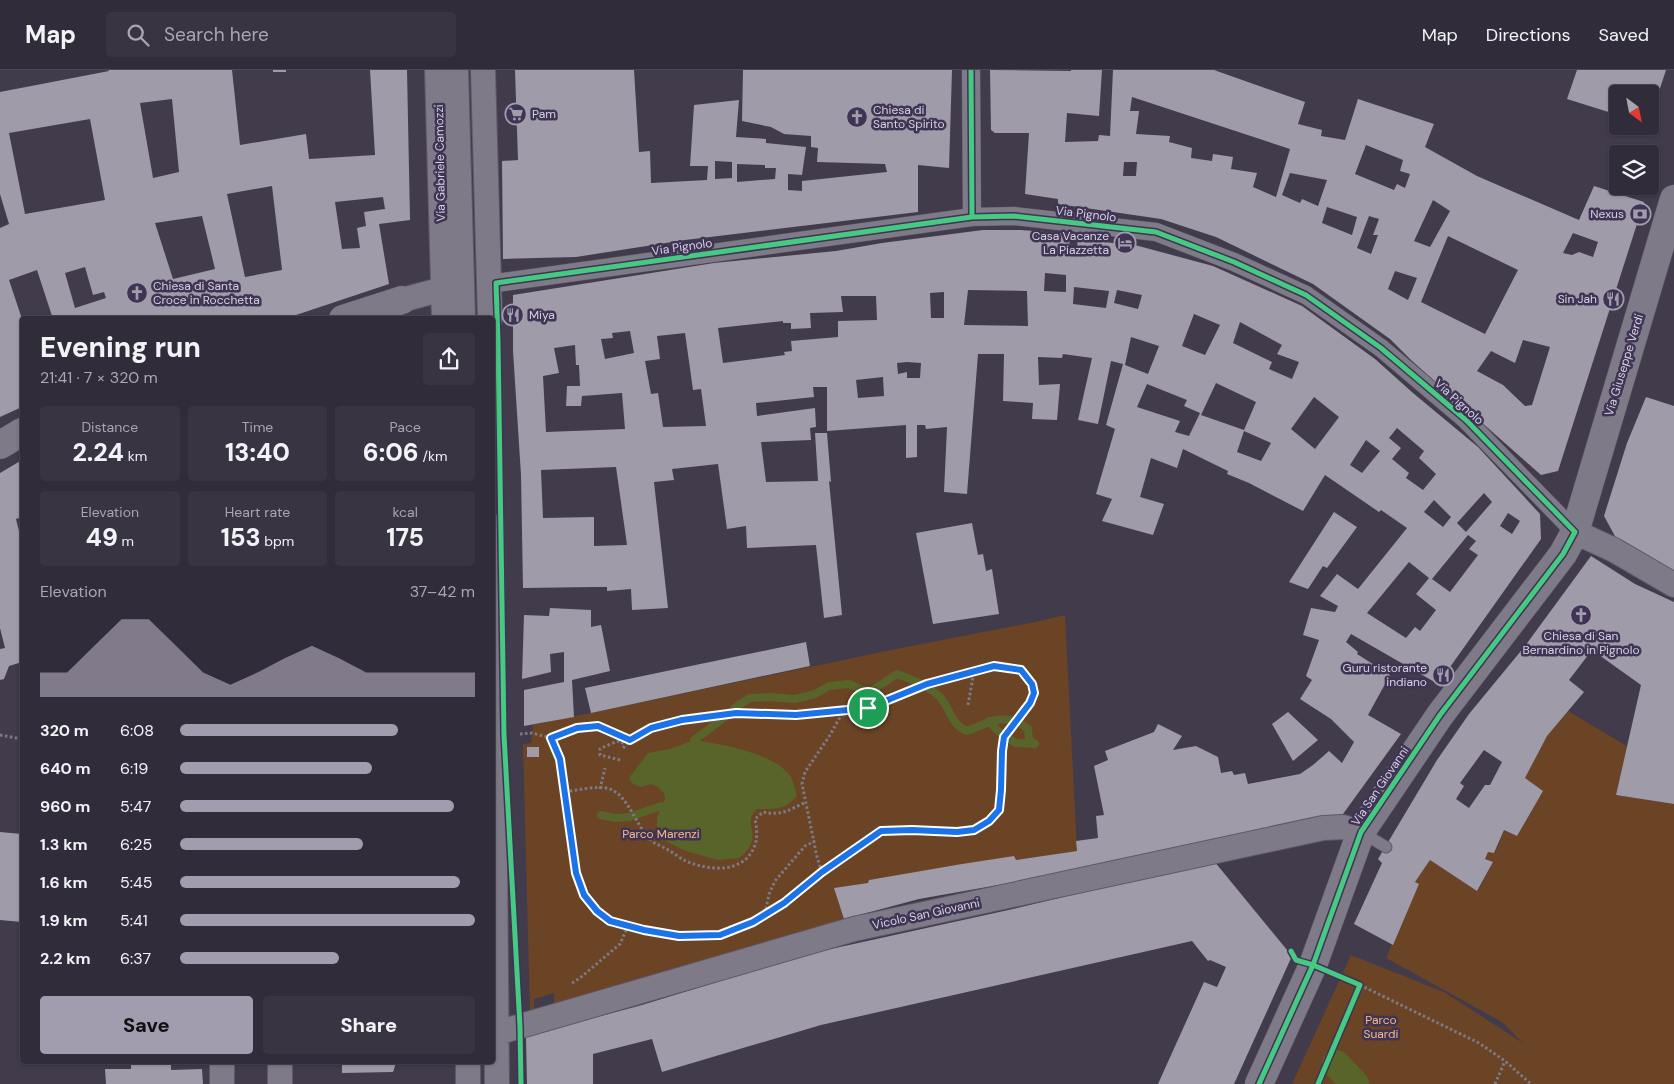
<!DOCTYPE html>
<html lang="en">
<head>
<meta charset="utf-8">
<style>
	:root { --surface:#312c39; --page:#393441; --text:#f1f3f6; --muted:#a8a7ae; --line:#4c4853; --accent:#a29caf }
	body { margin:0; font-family:"DM Sans",sans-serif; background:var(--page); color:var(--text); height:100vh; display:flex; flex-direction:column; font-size:19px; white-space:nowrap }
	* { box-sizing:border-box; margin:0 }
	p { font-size:16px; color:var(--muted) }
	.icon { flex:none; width:28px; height:28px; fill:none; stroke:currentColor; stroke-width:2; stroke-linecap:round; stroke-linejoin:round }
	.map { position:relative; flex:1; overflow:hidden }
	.details { position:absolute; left:20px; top:246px; width:475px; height:748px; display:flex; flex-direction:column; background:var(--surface); border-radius:5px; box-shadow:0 1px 4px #0004,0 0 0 1px var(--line) }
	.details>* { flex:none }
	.needle { width:32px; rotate:148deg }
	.controls { position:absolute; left:1609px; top:15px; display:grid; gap:10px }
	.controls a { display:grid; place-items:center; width:50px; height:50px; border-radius:5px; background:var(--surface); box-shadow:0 1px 4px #0004,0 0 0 1px var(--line); font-size:25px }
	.pin { position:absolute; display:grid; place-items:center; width:42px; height:42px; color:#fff; margin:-21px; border:2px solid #fff; border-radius:50%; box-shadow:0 1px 5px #0007 }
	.round { display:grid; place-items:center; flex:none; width:52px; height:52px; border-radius:5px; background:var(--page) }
	.headline { display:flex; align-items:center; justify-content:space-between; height:85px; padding:0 20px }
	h1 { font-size:28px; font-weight:800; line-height:38px }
	.figures { display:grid; grid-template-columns:repeat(3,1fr); gap:8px; height:85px; padding:5px 20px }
	.figures div { display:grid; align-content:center; border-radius:5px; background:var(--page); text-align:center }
	.figures b { font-size:25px; font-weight:800 }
	.figures small { font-size:14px; font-weight:400 }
	.figures p { font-size:14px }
	.chart { height:140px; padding:10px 20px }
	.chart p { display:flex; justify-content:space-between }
	.chart svg { width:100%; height:90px; margin-top:5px; fill:var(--accent); opacity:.7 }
	.action { display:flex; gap:10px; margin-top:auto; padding:10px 20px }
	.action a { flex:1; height:58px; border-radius:5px; background:var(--accent); color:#111; font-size:20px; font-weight:800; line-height:58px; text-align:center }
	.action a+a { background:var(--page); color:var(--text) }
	ul { padding:0 20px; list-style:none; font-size:16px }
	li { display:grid; grid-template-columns:80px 60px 1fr; align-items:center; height:38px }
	li i { height:12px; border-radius:6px; background:var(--accent) }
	header { display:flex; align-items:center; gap:30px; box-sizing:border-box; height:70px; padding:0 25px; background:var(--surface); border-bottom:1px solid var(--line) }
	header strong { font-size:24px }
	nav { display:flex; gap:28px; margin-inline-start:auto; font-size:18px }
	.search { width:350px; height:45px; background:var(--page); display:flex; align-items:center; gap:12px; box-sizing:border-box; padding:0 18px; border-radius:5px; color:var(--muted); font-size:19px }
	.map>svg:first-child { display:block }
	.green { fill:#6a4425 }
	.water { fill:#59642a }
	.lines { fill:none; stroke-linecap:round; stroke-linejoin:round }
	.stream { stroke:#59642a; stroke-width:8 }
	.canal { stroke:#59642a; stroke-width:28 }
	.building { fill:#a09ba9; fill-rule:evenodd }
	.service-casing { stroke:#5e5868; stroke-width:13 }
	.pedestrian-casing { stroke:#5e5868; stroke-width:19 }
	.minor-casing { stroke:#5e5868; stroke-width:26 }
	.tertiary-casing { stroke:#5e5868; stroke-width:29 }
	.path { stroke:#7d7986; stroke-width:3; stroke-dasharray:2.5 2.5; stroke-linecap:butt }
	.service { stroke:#7e7a88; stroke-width:11 }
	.pedestrian { stroke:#7e7a88; stroke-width:18 }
	.minor { stroke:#7e7a88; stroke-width:24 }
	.tertiary { stroke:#7e7a88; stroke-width:28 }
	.cycleway-casing { stroke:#3f3453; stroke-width:8 }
	.cycleway { stroke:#46c982; stroke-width:5 }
	.route-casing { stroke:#fff; stroke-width:10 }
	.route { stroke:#1a73e8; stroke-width:6 }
	.labels { text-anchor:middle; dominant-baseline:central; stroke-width:5; stroke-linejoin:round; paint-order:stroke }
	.poi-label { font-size:12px; fill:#d7d1e5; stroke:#3f3453; text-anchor:start }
	.street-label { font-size:12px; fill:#d7d1e5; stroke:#3f3453 }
	.park-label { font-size:12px; fill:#f6b887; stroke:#3f3453 }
</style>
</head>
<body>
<header>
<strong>Map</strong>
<div class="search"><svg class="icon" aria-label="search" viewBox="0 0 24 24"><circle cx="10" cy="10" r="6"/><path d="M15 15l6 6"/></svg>Search here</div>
<nav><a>Map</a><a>Directions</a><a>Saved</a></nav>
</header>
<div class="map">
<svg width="1674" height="1014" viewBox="0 0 1674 1014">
	<rect width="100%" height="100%" fill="#413b4c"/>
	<!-- green -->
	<path class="green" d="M1065,545L1077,781L1016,790L1014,786L869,810L868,813L835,819L844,849L554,936V923L534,929V942L530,943L523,674L531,673L533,655L891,580L1040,551Z
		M1568,641L1627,676L1616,725L1674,734V1014H1292L1351,885L1444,922L1523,973L1502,952L1386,888L1419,814L1415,812L1430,790L1478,821L1493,792L1485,789L1488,782L1495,783L1504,760L1517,766L1543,721L1525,708L1547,666Z"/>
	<!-- water -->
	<path class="water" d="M694,670C720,674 776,683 791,707C794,713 795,720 797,726C784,740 776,739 757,739C743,752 758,762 750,776C748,780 743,785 739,788L718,790L686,781L657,767V747L665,729L664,723L658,717L651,714L640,717L632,713L629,708L648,683L670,679Z"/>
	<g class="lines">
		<!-- stream -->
		<path class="stream" d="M989,651L998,661L1003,664
			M1019,652L1028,659L1029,670L1035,674
			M1007,666L1015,673L1035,674
			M694,670L728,645L737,636L750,628L772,627L795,629L815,624L829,616L849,614L862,620L871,621L897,604C911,609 927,615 939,626C951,638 949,653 967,661C984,655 997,645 1015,651
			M601,745L615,748L630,747
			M635,745L661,736"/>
		<!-- canal -->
		<path class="canal" d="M1336,994L1355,1014"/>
	</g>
	<!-- building -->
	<path class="building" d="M108,0H232L240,75L306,64L309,89L375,85L370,0H407L410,150L379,154L389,214L284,249H53L37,200L9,210L22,249V337L0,347V158L9,154L0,124V22L109,1ZM172,29L179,102L153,108L140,33ZM90,49L105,130L25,144L9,63ZM272,116L282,200L245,207L227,124ZM383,127L385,139L364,142L366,156L357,158L360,178L342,179L335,132ZM202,146L215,199L173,209L155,153ZM85,197L93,225L104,222L106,228L75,238L65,203Z
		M273,0H286V2H273Z
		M515,0H634L639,82L650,81L651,113L707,110L708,96H690L694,35L739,30L736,67L766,69V73L806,77L802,105L788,104V120L802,121V111L887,102L885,94L817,92L818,78L811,77V66L784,64L771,57L742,51L743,0H952L949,98L918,95V142L685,170L576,187L503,189L502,91L518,90ZM715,91L732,92V108L715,109ZM737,94L765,95V98H776L775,109L737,112Z
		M990,0L1071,1V0H1102L1099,46L1067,43L1065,72L1098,71L1099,65L1110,66L1113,0H1214L1305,32L1298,54L1322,60L1321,66L1345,70L1358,29L1434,54L1425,77L1477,106L1579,150L1594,116L1644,132L1558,401L1541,405L1411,290L1390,269L1313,214L1216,167L1161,149L1058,134V129L1025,124L1029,63H995L991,60ZM1132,27L1290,79L1276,127L1253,117L1257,103L1231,99L1233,87L1213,84L1212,91L1191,88L1192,78L1169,72L1170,66L1136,64L1139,41H1130ZM1366,75L1403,90L1400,101L1410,104L1405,118L1397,114L1394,120L1355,104ZM1124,92H1137L1136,106H1123ZM1290,103L1327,110L1318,136L1302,129L1300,133L1282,125ZM1433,130L1450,141L1430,177L1414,171ZM1327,137L1357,147L1352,165L1322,153ZM1369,146L1379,149L1373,165H1378L1371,184L1357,178ZM1573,163L1598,172L1593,187L1579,182L1572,185L1563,183ZM1448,166L1518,200L1485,264L1421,232ZM1395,201L1417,208L1408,230L1388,219ZM1523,270L1550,277L1532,335L1525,336L1503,315L1477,301L1491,281L1515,293Z
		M1577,0H1666L1650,49V24H1618V45L1567,29Z
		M983,160H1021L1070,164L1069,178L1077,179L1078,168L1119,174L1120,171L1213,196L1302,236L1375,289L1413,323L1478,377L1540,444L1541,469L1438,614L1351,564L1346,572L1358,582L1357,584L1390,605L1368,645L1401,664L1343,744L1105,792L1077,801L919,829L844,849L834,818L868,813L869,810L962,794L1014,786L1016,790L1077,781L1076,771L1098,768L1096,746L1104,745L1094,696L1108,690L1105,681L1154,662L1158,654L1182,666L1173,680L1196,676L1218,687L1221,703L1232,701L1234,705L1245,703L1248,714L1300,704L1313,695L1329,681L1342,693L1354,672L1331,649L1300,629L1312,610L1306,606L1319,570L1303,565L1311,538L1335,542L1338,536L1320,526L1337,504L1358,519L1407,458L1381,440L1379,442L1325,405L1303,441L1249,413L1227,404L1228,401L1183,379L1177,398L1151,388L1140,427L1164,434L1153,465L1102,451L1112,429L1096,424L1115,359L1106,355L1123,294L1111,291L1098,354L1078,350L1092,288L1063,284L1062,288L1038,287L1039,315L1060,314L1057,350L1032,349L1033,333L1003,331L1004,284H978L967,424L944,422L947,357L926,359L925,355H917V387L906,388V355L827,361V317H813L814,327L756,333L757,346L815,338L816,357L810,358L811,370L761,372L766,412L818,411L815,363H827L831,412L829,411L842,545L824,548L816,475L747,478L746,456L727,459L718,394L672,399L674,410L654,412L668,538L632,540L631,519L607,521V517H594L523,518L521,405L513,281V225L714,193L836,181L882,173ZM1045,203L1066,205V222L1044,221ZM1074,217L1109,221L1106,238L1073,234ZM968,220L1027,221L1028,256L964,255ZM1117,220L1142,225L1138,239L1114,233ZM944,222V248H931L930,223ZM841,226H876L877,250L838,251V267L791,271L792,281L784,282L785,285L723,293L718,258L783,251V253H791V259L811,258L810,243L843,242ZM1194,244L1220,255L1205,285L1182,276ZM1240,252L1282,275L1277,284L1299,292L1292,309L1269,299L1272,292L1233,273ZM630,261L634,283L605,289L601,269L613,268L612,263ZM685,263L693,320L701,319L706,356L663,357L658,323L651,324L645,291L660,289L657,266ZM1131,267L1159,276L1148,304L1125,295ZM575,275L576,295H579L580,316H567L566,336H581L582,326L622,323L625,359L546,362L543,306L559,303L554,278ZM907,292L921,293L920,308H907V302L898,304L897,293ZM883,307L884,326L858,328L856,310ZM1216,313L1256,332L1244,360L1201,345ZM1147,314L1187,330L1184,336L1200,343L1189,366L1175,362L1180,351L1137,337ZM1314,327L1339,347L1315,379L1291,359ZM1397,358L1424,381L1419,388L1436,404L1423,420L1406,408L1409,403L1392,389L1401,378L1389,368ZM1244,361L1271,373L1261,391L1237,382ZM1366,370L1380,381L1362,403L1350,395ZM616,397L627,475L594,476V447L543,448L541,400ZM1484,423L1492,432L1466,462L1457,453ZM1434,430L1451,447L1443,457L1424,442ZM1508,443L1520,451L1512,464L1500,456ZM1468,465L1476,471L1469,479L1478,485L1450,522L1432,509ZM1409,492L1429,508L1416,524L1436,540L1420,561L1415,557L1406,568L1367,543Z
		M1646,327L1674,336V506L1616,468L1604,446L1627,373Z
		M22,390V447L16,449L22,473V592L9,596L4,609L0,610V579L5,578L0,558V403Z
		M1334,442L1357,457L1327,498L1323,496L1308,519L1289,512Z
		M972,453L978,485L983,484L986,501L992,499L999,544L933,554L916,463Z
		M1591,486L1635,514L1674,532V734L1616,725L1641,615L1592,580L1569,610L1584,622L1547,666L1525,708L1543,721L1517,766L1504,760L1494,783L1488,782L1485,789L1493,792L1477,821L1430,790L1415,812L1419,814L1393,875L1354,854L1382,793L1378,789L1437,690L1469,644L1525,576ZM1484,680L1502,692L1490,715H1485L1469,738L1456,729L1464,716L1460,713Z
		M550,538L591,540V557L601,555L610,601L572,610L574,647L524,656V620L564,612V582L550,584L551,602L522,609L524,545L549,546Z
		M806,572L810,596L591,643L585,618Z
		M1288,642L1318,670L1293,691L1272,654Z
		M527,677H539V687H527Z
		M0,762L22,764V852L0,850Z
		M1214,791L1292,886L1234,1014H1158L1204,912L1217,917L1226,897L1210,890L1208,891L1192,871L821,955L662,1002L652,969L593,984V1014H527L526,966L642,935L808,884L1013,839Z
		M154,991H171V1000L202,999L203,1014H106L105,999H131V992Z
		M342,991H396L395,996L393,1002L342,1003Z"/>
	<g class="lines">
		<!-- service casing -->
		<g class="service-casing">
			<path id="service" d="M1361,762L1386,777"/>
		</g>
		<!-- pedestrian casing -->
		<g class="pedestrian-casing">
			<path id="pedestrian" d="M971,0L972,147
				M496,213L972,147L1014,146L1156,162L1234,192L1306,225L1381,278L1466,350L1575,462"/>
		</g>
		<!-- minor casing -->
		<g class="minor-casing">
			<path id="minor" d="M437,0L444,249
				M456,0L463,249
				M483,0L490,249
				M402,230L443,219L457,217
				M492,456L497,1014
				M1575,462L1614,480L1674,515
				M497,963L854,859L1323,758L1343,757L1361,762
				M222,991V1014
				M280,991V1014
				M468,991V1014"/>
		</g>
		<!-- tertiary casing -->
		<g class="tertiary-casing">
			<path id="tertiary" d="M343,249L402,230
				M0,375L22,362
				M1259,1014L1313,895L1361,762L1440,645L1563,484L1575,462L1674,129"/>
		</g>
		<!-- path -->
		<path class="path" d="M968,635L974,601
			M520,664L532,663L551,668L577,658L598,655L631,670L651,658L682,650L736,643L796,645L868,638L927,614L994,596L1021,600L1032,614L1034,623L1030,633L1021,647L1004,667L1002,681L1001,720L999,740L989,751L974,760L957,762L912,760L881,761L822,802L784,833L753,852L719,865L679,866L643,860L610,851L597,841L584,825L576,803L560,689L551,668
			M0,665L22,669
			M623,678L631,670
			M620,690L600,685V679C603,677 617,671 620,671L625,675
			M600,719L605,698
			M565,722C576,720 600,715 610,719C630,727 636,758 653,772C657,775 662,776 666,779C673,782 679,788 686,791C704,799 732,803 747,788C758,776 758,765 755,749L763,742C782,746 789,740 806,732
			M822,802L817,787L802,714L805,702L830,665L844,640
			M765,844L769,824L775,811L805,776L815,771
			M572,913L580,908L620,874L628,856
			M1360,915L1479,973L1505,991L1531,1014
			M1495,1014L1505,991"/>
		<!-- service -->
		<use href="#service" class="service"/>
		<!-- pedestrian -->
		<use href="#pedestrian" class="pedestrian"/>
		<!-- minor -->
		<use href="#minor" class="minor"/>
		<!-- tertiary -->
		<use href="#tertiary" class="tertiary"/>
		<!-- cycleway casing -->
		<g class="cycleway-casing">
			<path id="cycleway" d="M971,0L972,147
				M1291,881L1296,890L1313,895L1360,915L1318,1014
				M521,1014L520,957L504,665L498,272L496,213L972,147L1014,146L1156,162L1234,192L1306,225L1381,278L1466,350L1575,462L1563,484L1440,645L1361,762L1313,895L1259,1014"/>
		</g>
		<!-- cycleway -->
		<use href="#cycleway" class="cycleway"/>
	</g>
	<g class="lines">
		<!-- route casing -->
		<g class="route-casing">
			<path id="route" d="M994,596L1021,600L1032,614L1034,623L1030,633L1004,667L1002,681L1001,720L999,740L989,751L974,760L957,762L912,760L881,761L822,802L784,833L753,852L720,865L679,866L644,860L610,851L597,841L584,825L576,803L560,689L551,668L577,658L598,656L630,670L651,658L682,650L736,643L796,645L868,638L927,614Z"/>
		</g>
		<!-- route -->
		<use href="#route" class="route"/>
	</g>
	<!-- icons -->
	<defs>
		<g id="supermarket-ring" transform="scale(1.125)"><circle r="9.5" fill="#3f3453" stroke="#a29caf" stroke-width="1.5"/><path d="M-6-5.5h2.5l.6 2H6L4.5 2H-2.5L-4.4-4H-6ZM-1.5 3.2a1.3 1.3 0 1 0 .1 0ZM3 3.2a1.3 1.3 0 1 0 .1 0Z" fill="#a29caf"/></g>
		<g id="church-ring" transform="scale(1.125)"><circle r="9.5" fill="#3f3453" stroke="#a29caf" stroke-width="1.5"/><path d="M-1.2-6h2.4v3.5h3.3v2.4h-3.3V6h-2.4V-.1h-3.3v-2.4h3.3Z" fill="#a29caf"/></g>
		<g id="bank-ring" transform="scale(1.125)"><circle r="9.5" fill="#3f3453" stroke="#a29caf" stroke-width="1.5"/><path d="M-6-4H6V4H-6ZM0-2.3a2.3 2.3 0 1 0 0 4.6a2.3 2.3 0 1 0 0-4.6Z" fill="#a29caf"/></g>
		<g id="hotel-ring" transform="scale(1.125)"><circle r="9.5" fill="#3f3453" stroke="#a29caf" stroke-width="1.5"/><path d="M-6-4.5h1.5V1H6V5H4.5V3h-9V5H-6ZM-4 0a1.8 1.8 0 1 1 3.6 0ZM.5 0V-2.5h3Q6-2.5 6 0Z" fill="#a29caf"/></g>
		<g id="restaurant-ring" transform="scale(1.125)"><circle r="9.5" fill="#3f3453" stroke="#a29caf" stroke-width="1.5"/><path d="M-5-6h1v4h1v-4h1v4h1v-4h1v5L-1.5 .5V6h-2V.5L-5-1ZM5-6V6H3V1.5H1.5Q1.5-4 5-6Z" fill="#a29caf"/></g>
	</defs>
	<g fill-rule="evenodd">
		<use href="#supermarket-ring" x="516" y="44"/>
		<use href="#church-ring" x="857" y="47"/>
		<use href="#bank-ring" x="1640" y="144"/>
		<use href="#hotel-ring" x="1125" y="173"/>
		<use href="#church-ring" x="137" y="223"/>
		<use href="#restaurant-ring" x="1613" y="229"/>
		<use href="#restaurant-ring" x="513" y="245"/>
		<use href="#church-ring" x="1581" y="545"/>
		<use href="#restaurant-ring" x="1443" y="605"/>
	</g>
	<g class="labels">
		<!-- poi labels -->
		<g class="poi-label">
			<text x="873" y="40">Chiesa di<tspan x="873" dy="14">Santo Spirito</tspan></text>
			<text x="532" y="44">Pam</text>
			<text x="1624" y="144" text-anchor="end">Nexus</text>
			<text x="1109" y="166" text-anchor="end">Casa Vacanze<tspan x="1109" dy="14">La Piazzetta</tspan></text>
			<text x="153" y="216">Chiesa di Santa<tspan x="153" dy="14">Croce in Rocchetta</tspan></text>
			<text x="1597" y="229" text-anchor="end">Sin Jah</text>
			<text x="529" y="245">Miya</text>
			<text x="1581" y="566" text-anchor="middle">Chiesa di San<tspan x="1581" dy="14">Bernardino in Pignolo</tspan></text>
			<text x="1427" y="598" text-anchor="end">Guru ristorante<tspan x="1427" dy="14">indiano</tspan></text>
		</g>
		<!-- street labels -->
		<g class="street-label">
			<text transform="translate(440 93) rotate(-91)">Via Gabriele Camozzi</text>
			<text transform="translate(1086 144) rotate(7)">Via Pignolo</text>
			<text transform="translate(682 177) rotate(-8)">Via Pignolo</text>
			<text transform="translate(1624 295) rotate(-73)">Via Giuseppe Verdi</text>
			<text transform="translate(1459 332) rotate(42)">Via Pignolo</text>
			<text transform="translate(1380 716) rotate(-56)">Via San Giovanni</text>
			<text transform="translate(926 844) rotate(-12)">Vicolo San Giovanni</text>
		</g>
		<!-- park labels -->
		<g class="park-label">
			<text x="661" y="764">Parco Marenzi</text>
			<text x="1381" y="950">Parco<tspan x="1381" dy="14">Suardi</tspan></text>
		</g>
	</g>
</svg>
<div class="controls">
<a><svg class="needle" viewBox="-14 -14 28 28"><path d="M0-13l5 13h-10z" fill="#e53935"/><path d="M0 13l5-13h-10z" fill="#a8a7ae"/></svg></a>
<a><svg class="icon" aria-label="layers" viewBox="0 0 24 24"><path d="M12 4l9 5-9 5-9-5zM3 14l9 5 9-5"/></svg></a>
</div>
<div class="pin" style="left:868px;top:638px;background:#1e9e55"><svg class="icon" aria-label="arrive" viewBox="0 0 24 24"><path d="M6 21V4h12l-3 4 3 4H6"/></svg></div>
<section class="details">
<div class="headline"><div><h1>Evening run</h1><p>21:41 · 7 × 320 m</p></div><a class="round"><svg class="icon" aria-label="share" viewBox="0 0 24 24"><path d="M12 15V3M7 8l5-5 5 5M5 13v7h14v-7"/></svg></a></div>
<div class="figures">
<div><p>Distance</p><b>2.24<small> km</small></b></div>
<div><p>Time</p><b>13:40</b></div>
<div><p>Pace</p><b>6:06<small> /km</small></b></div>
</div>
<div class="figures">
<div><p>Elevation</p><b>49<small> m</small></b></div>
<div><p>Heart rate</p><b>153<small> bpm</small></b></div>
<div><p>kcal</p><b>175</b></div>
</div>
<div class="chart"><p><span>Elevation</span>37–42 m</p>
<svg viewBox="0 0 160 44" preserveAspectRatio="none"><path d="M0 44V32L10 32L20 19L30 6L40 6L50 19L60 32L70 38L80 32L90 25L100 19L110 25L120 32L130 32L140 32L150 32L160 32V44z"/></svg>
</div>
<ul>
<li><b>320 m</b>6:08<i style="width:74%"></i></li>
<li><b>640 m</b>6:19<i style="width:65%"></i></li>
<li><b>960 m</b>5:47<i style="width:93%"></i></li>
<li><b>1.3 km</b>6:25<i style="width:62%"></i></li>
<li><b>1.6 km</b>5:45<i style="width:95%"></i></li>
<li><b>1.9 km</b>5:41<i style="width:100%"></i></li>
<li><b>2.2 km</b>6:37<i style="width:54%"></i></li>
</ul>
<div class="action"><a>Save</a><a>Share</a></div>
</section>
</div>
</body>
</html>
